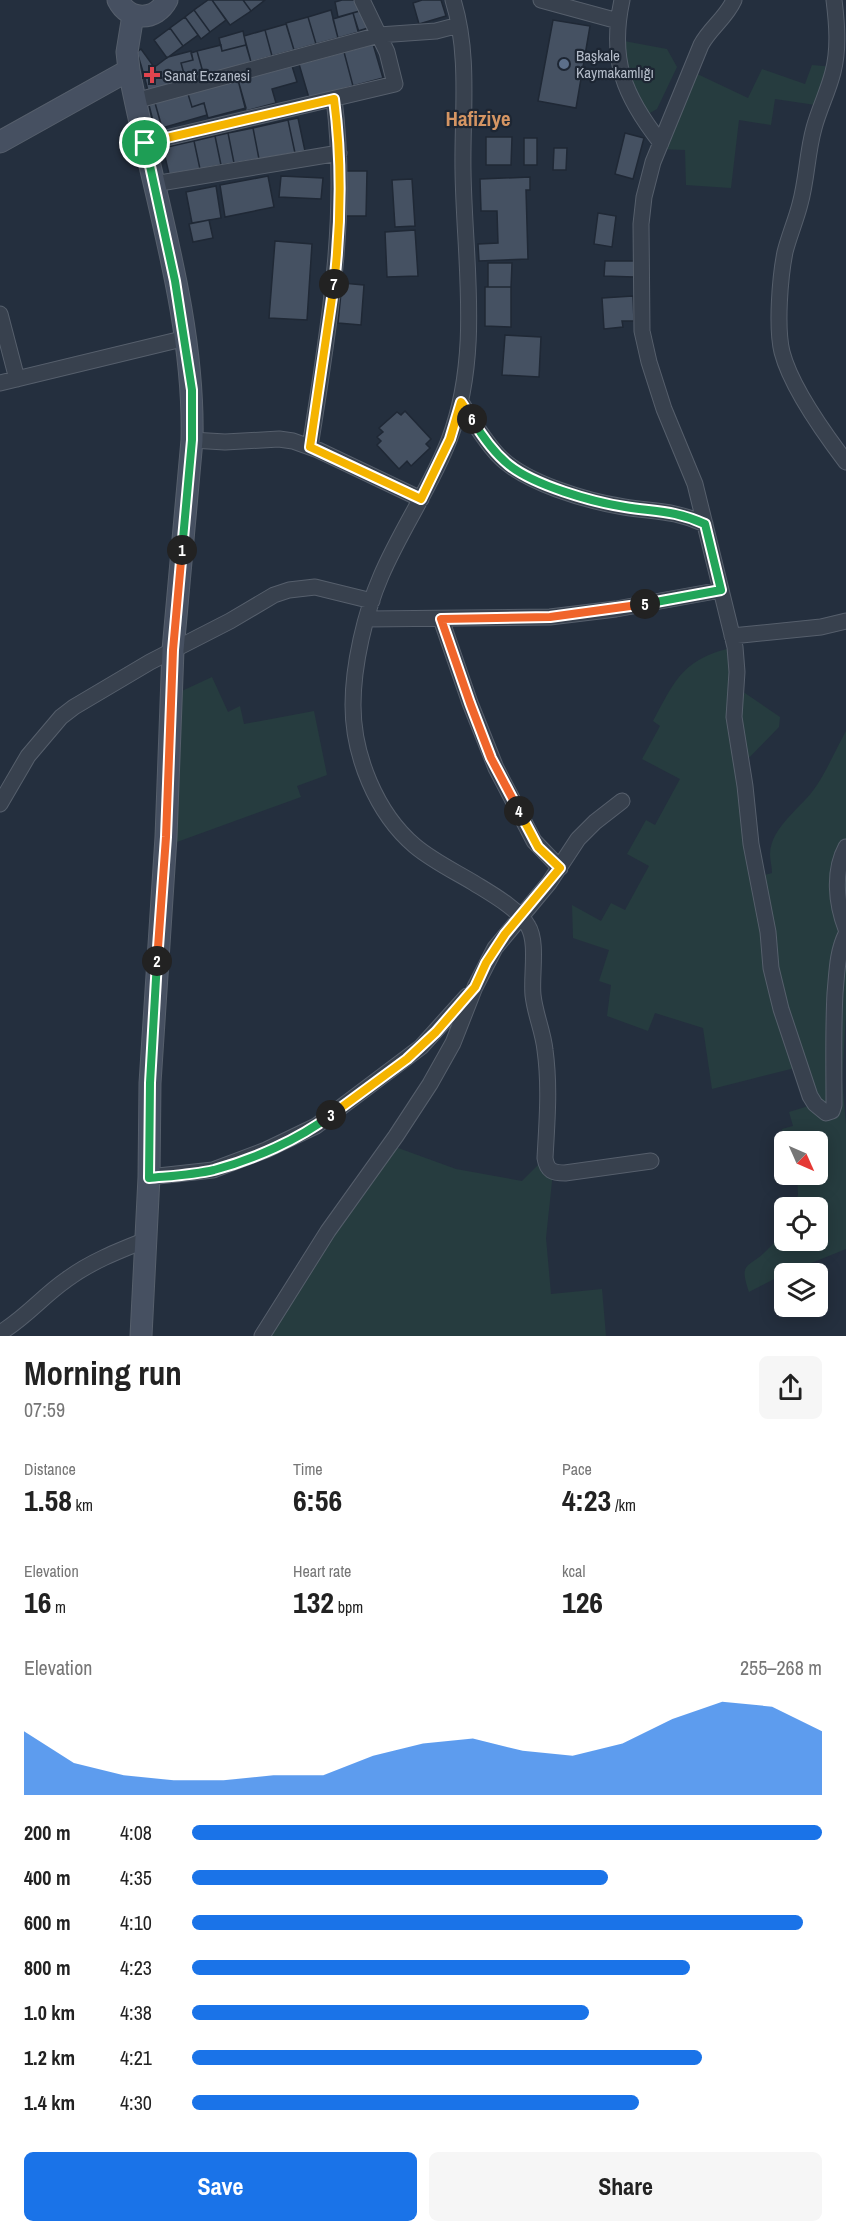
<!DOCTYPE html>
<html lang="en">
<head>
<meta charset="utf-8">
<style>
	:root { --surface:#fff; --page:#f6f6f6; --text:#222; --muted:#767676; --accent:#1a73e8 }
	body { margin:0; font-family:"Archivo Narrow",sans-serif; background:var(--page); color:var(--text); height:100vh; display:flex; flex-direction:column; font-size:22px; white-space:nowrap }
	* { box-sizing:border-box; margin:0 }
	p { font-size:20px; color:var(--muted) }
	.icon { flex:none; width:33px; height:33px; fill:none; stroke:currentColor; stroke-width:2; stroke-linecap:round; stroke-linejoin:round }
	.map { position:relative; height:1336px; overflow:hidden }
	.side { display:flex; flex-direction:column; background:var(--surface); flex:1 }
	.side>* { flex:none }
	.needle { width:39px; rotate:135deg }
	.tools { position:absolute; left:774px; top:1131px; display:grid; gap:12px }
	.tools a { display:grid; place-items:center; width:54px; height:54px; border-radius:9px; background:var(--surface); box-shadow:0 3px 15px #0003; font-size:30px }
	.pin { position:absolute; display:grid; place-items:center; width:51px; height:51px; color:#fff; margin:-26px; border:3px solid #fff; border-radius:50%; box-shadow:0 2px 6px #0007 }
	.km { position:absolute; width:30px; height:30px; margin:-15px; border-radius:50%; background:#222; color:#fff; font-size:16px; line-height:30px; text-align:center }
	.round { display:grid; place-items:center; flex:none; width:63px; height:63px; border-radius:9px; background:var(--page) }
	.head { display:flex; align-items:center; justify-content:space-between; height:102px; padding:0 24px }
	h1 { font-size:33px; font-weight:800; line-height:45px }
	.figures { display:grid; grid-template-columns:repeat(3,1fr); gap:9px; height:102px; padding:6px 24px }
	.figures div { display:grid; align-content:center }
	.figures b { font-size:30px; font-weight:800 }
	.figures small { font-size:16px; font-weight:400 }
	.figures p { font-size:16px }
	.chart { height:168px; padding:12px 24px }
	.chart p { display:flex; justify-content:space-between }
	.chart svg { width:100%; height:108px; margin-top:6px; fill:var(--accent); opacity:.7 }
	.action { display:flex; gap:12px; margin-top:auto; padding:12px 24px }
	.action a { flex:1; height:69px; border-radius:9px; background:var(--accent); color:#fff; font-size:24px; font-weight:800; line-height:69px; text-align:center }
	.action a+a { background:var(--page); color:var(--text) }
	ul { padding:0 24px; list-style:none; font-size:20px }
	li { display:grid; grid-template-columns:96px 72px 1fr; align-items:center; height:45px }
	li i { height:15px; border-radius:8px; background:var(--accent) }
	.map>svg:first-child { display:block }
	.green { fill:#263c3f }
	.building { fill:#455162; stroke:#1f2835; stroke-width:1.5 }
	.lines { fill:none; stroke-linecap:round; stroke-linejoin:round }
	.street-casing { stroke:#565f6c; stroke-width:17 }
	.secondary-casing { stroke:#565f6c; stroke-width:23 }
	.street { stroke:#38414e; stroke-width:15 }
	.secondary { stroke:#465061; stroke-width:21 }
	.split-1-casing { stroke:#fff; stroke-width:12 }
	.split-2-casing { stroke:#fff; stroke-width:12 }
	.split-3-casing { stroke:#fff; stroke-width:12 }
	.split-4-casing { stroke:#fff; stroke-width:12 }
	.split-5-casing { stroke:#fff; stroke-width:12 }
	.split-6-casing { stroke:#fff; stroke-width:12 }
	.split-7-casing { stroke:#fff; stroke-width:12 }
	.split-8-casing { stroke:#fff; stroke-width:12 }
	.split-1 { stroke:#22a559; stroke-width:8 }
	.split-2 { stroke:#f0652b; stroke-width:8 }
	.split-3 { stroke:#22a559; stroke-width:8 }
	.split-4 { stroke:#f5b400; stroke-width:8 }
	.split-5 { stroke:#f0652b; stroke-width:8 }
	.split-6 { stroke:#22a559; stroke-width:8 }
	.split-7 { stroke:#f5b400; stroke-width:8 }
	.split-8 { stroke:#f5b400; stroke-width:8 }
	.service-dot { fill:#5c6f8a; stroke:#1d2633; stroke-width:2 }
	.health-dot { fill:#e0444e; stroke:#1d2633; stroke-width:2 }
	.labels { text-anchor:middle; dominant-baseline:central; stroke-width:4.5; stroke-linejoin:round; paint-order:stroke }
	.poi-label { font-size:15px; fill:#b4bcc9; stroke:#1d2633; text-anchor:start }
	.district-label { font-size:21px; font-weight:bold; fill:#d59563; stroke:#1d2633 }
</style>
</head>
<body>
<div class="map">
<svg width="846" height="1336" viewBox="0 0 846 1336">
	<rect width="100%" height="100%" fill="#242f3e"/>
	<!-- green -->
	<path class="green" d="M624,41L667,49L677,67L657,109L648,114L628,79Z
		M812,65L834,67L822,106L775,99L771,125L739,120L731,188L686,185L685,150L658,149L691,71L748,98L762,69L805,84Z
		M735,647L736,687L780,717L779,727L742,765L757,877L772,873C772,867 770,860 770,854C771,826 803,807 817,785C828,768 836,749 846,731V1015L842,1080L846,1124V1249L784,1274L749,1292C738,1260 749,1269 767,1250C774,1244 780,1235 784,1227V1240H818V1208L794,1207L798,1195L797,1175L818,1174V1142L786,1141L782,1129L793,1126L789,1112L815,1104L799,1067L712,1089L703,1028L655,1013L648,1031L607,1016L611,985L599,981L609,950L573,938L572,905L601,921L611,903L625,910L649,866L627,854L646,820L655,825L680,779L642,759L660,726L653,721C676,678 684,658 735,647Z
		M212,677L228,712L240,706L244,724L314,711L327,775L297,786L301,797L166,846L171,696Z
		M390,1145L456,1169L522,1181L545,1158L553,1172L546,1238L551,1294L602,1289L606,1336H262Z"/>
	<!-- building -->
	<path class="building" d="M208,0H212L226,20L210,32L194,10Z
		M212,0H243L251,11L230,25Z
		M243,0H265L251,11Z
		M342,0H358L363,10L338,17L335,2Z
		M441,0L446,16L419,24L413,3L422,0Z
		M194,10L210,32L201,39L185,17Z
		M331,10L338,38L316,44L308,17Z
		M363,10L368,28L358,31L353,13Z
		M353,13L359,32L338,38L333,19Z
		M185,17L198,35L183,46L170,28Z
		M308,17L316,44L294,50L286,23Z
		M553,20L590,26L576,108L538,101Z
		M286,24L294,50L272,56L265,30Z
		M170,28L183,46L167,58L154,40Z
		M265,30L272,56L251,62L244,36Z
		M243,31L246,45L222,51L219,38Z
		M373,44L383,78L353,86L344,52Z
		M221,45L222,51L246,45L251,62L204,76L197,51Z
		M141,49L154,67L144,75L137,52Z
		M191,51L193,60L181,63L186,81L148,91L144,75L168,57Z
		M197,51L204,76L186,81L181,63L193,60L191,53Z
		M344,52L353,86L309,98L299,64Z
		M292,66L297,82L272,89L276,103L246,111L238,80Z
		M238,80L246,108L208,118L204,103L192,107L188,94Z
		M188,94L192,107L204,103L207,115L162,128L155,103Z
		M155,103L163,131L156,133L149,105Z
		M298,118L305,151L295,153L288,120Z
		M288,120L295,153L259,159L253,128Z
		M253,128L259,159L234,163L228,133Z
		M228,133L234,163L221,165L215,136Z
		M625,133L644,138L633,179L615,174Z
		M215,136L221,165L200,169L194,141Z
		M486,137H512L511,165H486Z
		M524,138H537V165H524Z
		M194,141L200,169L169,174L163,148Z
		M554,148H567L566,170H553Z
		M346,171H367L366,216H345Z
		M268,176L274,207L225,217L220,185Z
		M281,176L323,178L321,199L279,197Z
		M530,177V190H526L528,259L479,261L478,244L498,243L497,211H481L480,179Z
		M412,179L415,226L395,227L392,180Z
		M216,186L221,218L192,223L186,192Z
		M598,213L616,216L612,247L594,244Z
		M209,220L213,238L193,242L189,224Z
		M415,230L418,276L387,277L385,232Z
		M275,241L312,244L307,320L269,318Z
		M605,261H635L634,277L604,276Z
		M488,263H512L511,287H488Z
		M342,283L364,285L361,325L338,323Z
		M485,287H511V327L485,326Z
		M633,296L634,321H622L623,327L604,329L602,298Z
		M505,335L541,337L539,377L502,375Z
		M405,411L431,439L426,444L430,448L411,466L407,461L399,469L377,445L381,441L377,437L383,432L379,428L397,412L401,415Z"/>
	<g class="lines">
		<!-- street casing -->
		<g class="street-casing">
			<path id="street" d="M453,0C470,54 462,115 463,170C464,259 482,354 449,440C431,487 401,529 381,576C365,613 353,665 353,705C353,755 376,813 415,846C433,861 454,871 474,883C490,893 519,909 528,926C538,942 531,976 533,995C535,1014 543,1031 545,1050C550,1086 547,1122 545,1158C547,1171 553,1173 565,1173L651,1161
				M541,0L618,21
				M622,0C609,60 624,96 661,143
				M734,0C726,18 710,28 701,45L653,162L644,197L641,224L642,331L649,362L664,409L695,484L735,647L737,672L734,717L745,786L751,844L768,932L771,968L781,1009L810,1096L815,1104L826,1113L832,1111L834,1105C834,1067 833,1031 835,993C837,973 837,952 846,934
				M834,0C837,24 839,49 833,72C828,92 819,109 814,128C807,153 807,179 800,204C796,220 789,236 785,252C780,277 776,327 782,352C791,387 824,433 846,462
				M135,101L379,35L436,31L459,25
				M145,143L395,84L387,52L362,0
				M154,184L339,153
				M0,314L17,379
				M0,383L186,338
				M461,402C472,420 483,439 498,455C524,483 587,501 624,507C656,512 674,510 705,524
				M192,440L225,442L279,439L293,441L318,450L421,499
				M310,447C328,332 349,216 334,99
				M367,619L550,617L616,609L721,590
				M441,619L470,703L496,768L534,841L560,868
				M732,636L821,627L846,621
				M0,804L28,756L61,717L74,707L150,662L230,621L274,595L289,590L315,587L372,601
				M846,847C833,871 836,903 846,929
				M149,1177L213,1170L266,1150L316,1126L421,1047L467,996
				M0,1333C25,1318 43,1296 66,1280C90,1262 118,1251 146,1240
				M262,1336L328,1231L396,1136L430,1084L453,1043L475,987L495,948L549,883L578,839L595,822L622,801"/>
		</g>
		<!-- secondary casing -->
		<g class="secondary-casing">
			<path id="secondary" d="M118,0C129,22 156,21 167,0
				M133,15L127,52L129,70C152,191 195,316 192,440L173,650L166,837L150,1083L149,1177L141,1336
				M0,142L129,70"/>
		</g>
		<!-- street -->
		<use href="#street" class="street"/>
		<!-- secondary -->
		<use href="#secondary" class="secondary"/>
	</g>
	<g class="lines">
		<!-- split-1 casing -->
		<g class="split-1-casing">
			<path id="split-1" d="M145,143L175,281L192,390V440L182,550"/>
		</g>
		<!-- split-2 casing -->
		<g class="split-2-casing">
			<path id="split-2" d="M157,961L166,837L173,650L182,550"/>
		</g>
		<!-- split-3 casing -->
		<g class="split-3-casing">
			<path id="split-3" d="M157,961L150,1083L149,1178C170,1176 193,1175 214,1170C254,1159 298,1140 331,1115"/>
		</g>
		<!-- split-4 casing -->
		<g class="split-4-casing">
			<path id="split-4" d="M331,1115L407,1059L436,1032L475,987L486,963L505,934L560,868L538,847L519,811"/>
		</g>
		<!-- split-5 casing -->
		<g class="split-5-casing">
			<path id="split-5" d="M519,811L491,758L470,703L441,619L550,617L645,604"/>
		</g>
		<!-- split-6 casing -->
		<g class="split-6-casing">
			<path id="split-6" d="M472,419C482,436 494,453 509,465C534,485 592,502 625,507C656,512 674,510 705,524L721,590L645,604"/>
		</g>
		<!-- split-7 casing -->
		<g class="split-7-casing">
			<path id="split-7" d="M334,284L310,447L421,499L450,439L461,402L472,419"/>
		</g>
		<!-- split-8 casing -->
		<g class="split-8-casing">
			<path id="split-8" d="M145,143L334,99C342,160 341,223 334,284"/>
		</g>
		<!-- split-1 -->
		<use href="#split-1" class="split-1"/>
		<!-- split-2 -->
		<use href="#split-2" class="split-2"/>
		<!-- split-3 -->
		<use href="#split-3" class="split-3"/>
		<!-- split-4 -->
		<use href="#split-4" class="split-4"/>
		<!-- split-5 -->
		<use href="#split-5" class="split-5"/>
		<!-- split-6 -->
		<use href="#split-6" class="split-6"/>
		<!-- split-7 -->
		<use href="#split-7" class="split-7"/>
		<!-- split-8 -->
		<use href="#split-8" class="split-8"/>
	</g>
	<!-- markers -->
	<circle class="service-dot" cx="564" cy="64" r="6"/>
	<path class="health-dot" d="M149 66h6v6h6v6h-6v6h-6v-6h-6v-6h6z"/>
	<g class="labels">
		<!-- poi labels -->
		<g class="poi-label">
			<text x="576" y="55">Başkale<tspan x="576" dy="17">Kaymakamlığı</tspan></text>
			<text x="164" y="75">Sanat Eczanesi</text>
		</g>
		<!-- district labels -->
		<g class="district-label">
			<text x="478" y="118">Hafiziye</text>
		</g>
	</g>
</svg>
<div class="tools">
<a><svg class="needle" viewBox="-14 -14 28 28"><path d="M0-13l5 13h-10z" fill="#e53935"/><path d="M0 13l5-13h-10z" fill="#767676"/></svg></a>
<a><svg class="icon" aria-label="locate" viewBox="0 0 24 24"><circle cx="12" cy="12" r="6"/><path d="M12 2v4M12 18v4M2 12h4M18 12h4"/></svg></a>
<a><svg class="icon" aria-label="layers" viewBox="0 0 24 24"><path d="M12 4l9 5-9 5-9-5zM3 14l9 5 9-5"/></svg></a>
</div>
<div class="pin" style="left:145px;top:143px;background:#1e9e55"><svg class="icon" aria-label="arrive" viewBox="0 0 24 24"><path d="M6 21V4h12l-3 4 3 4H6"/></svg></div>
<b class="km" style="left:182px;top:550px">1</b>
<b class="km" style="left:157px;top:961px">2</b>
<b class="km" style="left:331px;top:1115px">3</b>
<b class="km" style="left:519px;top:811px">4</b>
<b class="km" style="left:645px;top:604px">5</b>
<b class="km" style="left:472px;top:419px">6</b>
<b class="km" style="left:334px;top:284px">7</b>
</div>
<section class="side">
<div class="head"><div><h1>Morning run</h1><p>07:59</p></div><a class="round"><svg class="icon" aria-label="share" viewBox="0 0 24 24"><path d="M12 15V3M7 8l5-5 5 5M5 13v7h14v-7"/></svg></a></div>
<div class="figures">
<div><p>Distance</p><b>1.58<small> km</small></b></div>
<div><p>Time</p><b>6:56</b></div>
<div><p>Pace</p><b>4:23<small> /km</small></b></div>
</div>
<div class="figures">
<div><p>Elevation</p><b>16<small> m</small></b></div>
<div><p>Heart rate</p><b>132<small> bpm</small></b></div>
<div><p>kcal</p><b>126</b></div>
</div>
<div class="chart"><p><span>Elevation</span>255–268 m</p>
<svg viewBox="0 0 160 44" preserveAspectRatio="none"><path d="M0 44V18L10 31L20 36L30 38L40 38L50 36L60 36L70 28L80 23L90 21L100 26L110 28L120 23L130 13L140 6L150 8L160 18V44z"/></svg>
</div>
<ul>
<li><b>200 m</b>4:08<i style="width:100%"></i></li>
<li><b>400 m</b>4:35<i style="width:66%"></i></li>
<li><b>600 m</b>4:10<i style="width:97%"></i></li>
<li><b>800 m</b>4:23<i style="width:79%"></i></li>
<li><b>1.0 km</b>4:38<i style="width:63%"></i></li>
<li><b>1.2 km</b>4:21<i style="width:81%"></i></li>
<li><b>1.4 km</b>4:30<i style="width:71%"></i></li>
</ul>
<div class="action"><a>Save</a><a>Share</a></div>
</section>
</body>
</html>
